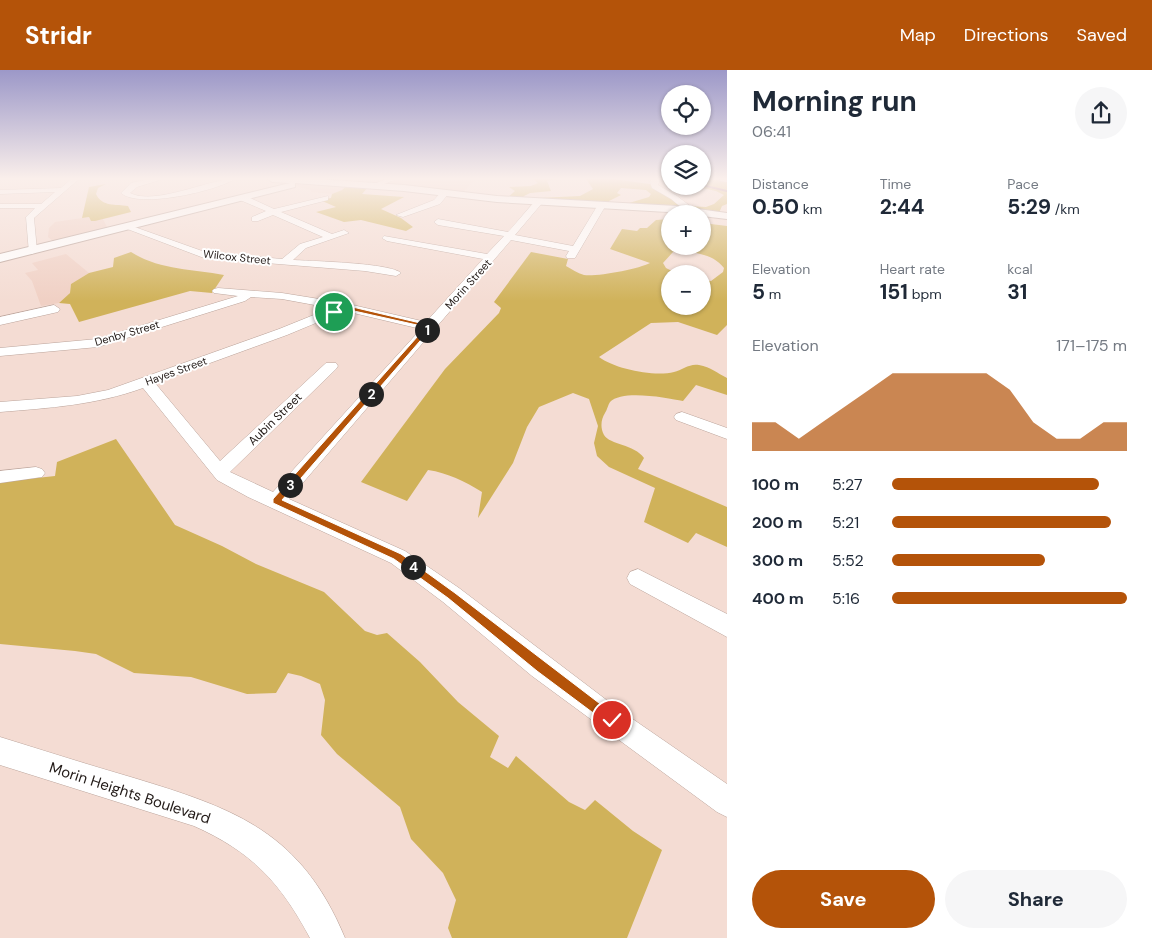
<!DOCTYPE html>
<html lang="en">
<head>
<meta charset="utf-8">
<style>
	:root { --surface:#fff; --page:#f6f6f7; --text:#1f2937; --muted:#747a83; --accent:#b45309 }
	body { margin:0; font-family:"DM Sans",sans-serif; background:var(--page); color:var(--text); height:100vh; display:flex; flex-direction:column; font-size:19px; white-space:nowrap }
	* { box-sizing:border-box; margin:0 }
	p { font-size:16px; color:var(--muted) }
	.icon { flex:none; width:28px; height:28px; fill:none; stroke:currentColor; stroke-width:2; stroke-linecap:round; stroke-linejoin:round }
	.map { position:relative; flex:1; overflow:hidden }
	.panel { display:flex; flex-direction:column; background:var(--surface); width:425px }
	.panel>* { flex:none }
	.controls { position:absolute; left:661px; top:15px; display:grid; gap:10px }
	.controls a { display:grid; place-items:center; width:50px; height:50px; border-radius:50%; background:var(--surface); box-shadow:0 1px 4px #0004; font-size:25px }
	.pin { position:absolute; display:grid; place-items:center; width:42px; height:42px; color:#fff; margin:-21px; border:2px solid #fff; border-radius:50%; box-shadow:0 1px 5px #0007 }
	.km { position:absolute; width:25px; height:25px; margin:-12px; border-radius:50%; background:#222; color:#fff; font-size:14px; line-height:25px; text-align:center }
	.round { display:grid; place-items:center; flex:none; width:52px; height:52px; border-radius:26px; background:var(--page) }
	.headline { display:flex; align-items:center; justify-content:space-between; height:85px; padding:0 25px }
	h1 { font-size:28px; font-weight:700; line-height:38px }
	.figures { display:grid; grid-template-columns:repeat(3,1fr); gap:8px; height:85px; padding:5px 25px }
	.figures div { display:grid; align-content:center }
	.figures b { font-size:21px; font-weight:700 }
	.figures small { font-size:14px; font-weight:400 }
	.figures p { font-size:14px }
	.chart { height:140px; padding:10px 25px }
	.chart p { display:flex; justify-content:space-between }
	.chart svg { width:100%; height:90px; margin-top:5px; fill:var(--accent); opacity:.7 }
	.button { display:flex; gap:10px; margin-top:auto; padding:10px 25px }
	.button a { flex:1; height:58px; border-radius:30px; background:var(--accent); color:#fff; font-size:20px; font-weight:700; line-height:58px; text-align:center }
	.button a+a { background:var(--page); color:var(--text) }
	ul { padding:0 25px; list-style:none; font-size:16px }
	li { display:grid; grid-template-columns:80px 60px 1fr; align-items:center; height:38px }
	li i { height:12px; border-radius:6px; background:var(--accent) }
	header { display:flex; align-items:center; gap:30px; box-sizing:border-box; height:70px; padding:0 25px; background:var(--accent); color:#fff }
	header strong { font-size:24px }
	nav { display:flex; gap:28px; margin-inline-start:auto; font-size:18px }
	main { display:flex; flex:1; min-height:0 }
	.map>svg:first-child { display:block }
	.built { fill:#f0d0c4 }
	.green { fill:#d0b25a; fill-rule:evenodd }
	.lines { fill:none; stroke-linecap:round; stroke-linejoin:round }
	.stream { stroke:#985571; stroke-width:2 }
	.minor-casing { stroke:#bba49b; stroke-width:1 }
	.major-casing { stroke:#bba49b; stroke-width:2 }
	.minor { fill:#fff; fill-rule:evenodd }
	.major { fill:#fff; fill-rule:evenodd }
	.route { fill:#b45309; stroke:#fff }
	.labels { text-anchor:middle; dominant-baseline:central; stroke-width:4; stroke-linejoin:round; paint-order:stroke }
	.far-street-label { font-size:11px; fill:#211916; stroke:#fff }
	.street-label { font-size:12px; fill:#211916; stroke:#fff }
	.near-street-label { font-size:15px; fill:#211916; stroke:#fff }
</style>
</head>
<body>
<header>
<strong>Stridr</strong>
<nav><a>Map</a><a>Directions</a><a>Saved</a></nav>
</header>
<main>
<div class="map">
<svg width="727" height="868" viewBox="0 0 727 868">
	<rect width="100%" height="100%" fill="#f4dcd3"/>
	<!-- built -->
	<path class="built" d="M276,109H460L474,111L460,125L349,114L342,120L332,124L311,122V120L291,115L307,111Z
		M89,147L91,151L103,149L109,161L56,174L48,167L49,158L55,152Z
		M66,184L89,203L71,214L70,223L59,233L41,236L32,211L25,203L38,200L32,193Z"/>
	<!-- green -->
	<path class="green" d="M533,109H558L547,111L551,121L530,123L524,126L523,129L507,128L515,121L509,117L531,116L538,113Z
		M586,109H613L657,115L687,136L706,137L714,134L724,125L716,121L693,116H702L703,109L727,111V134L722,136L718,145L633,137L629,133L649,127L651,124L646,120L621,118L617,123L621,125L609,131V135L540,132L538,128L580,126L593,119Z
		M106,114L98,118L96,124C102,137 116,134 128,136L131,142L95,151H91L89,147L82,148L89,117Z
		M349,114L369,116L362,124L404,127L381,139L401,148L413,157L406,161L361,150L344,152L316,142L336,137L320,130L331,128L332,124L342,120Z
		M670,149V176H702L703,153L727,156V255L717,265L678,252L651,253L599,287C615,299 654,307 674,302C682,300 690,293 699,295C711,297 717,303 727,308V325L696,315L683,331C668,328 622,319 610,332C608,335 607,340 605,343C601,349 600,358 604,365C610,375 634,374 644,388L638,399L727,437V477L696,463L688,473L644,452L655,418L609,397L597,386L594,373L598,356L589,329L573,323L539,337L527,357L513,393L478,448L482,422C464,411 448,403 428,400L407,431L361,412L445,299L499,243L501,238L494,232L531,182L568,189L566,196C572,199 577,203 584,205C596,207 639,199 650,193L610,179L622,159L637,161L640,158H647L656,150ZM683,181C698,183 714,185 724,198L723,202L711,211L703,210L702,236H670V204H678L666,198L663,193L673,182Z
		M131,182C159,200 192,199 224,205L212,223L190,221L79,252L70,234L59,233L70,223L71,214L89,203L113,197L114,188Z
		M116,369L175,455L222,476L256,494L324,522L365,561L377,565L387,563L420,592L458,632L499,666L490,687L508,698L516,686L569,732L585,740L595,730L633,761L662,780L627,868H452L448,858L456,830L443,803L411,769L400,737L337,684L321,665L325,630L320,614L301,606L288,603L276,623L247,624L191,607L134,603L96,584L75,581L0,574V412L55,406L57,392Z"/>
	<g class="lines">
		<!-- stream -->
		<path class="stream" d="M702,115L727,121"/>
		<!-- minor casing -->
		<g class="minor-casing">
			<path id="minor" d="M71,109H79L34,148L37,181L32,184L29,183L26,147L35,138H0V134H41L55,122L0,124V120L61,118Z
				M149,109H163L137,117L130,123C155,136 208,109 235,109C216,121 139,139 121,123L131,113Z
				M386,109H397L373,118L369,116Z
				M652,109H660L658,115L677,126L694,139V143H688L671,129L652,118L650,112Z
				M720,109H727V112L720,111Z
				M442,121L449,123L440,134L403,147L396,145L434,130Z
				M240,126H246L274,139L328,126V130L281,142L332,164L344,160L349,163L306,178L293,190C312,191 391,193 401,203L396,206L365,201L204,188L122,157L126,154L129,155L205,182L282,189L300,174L323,167L273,145L258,151H252V147L266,141L240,130Z
				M536,130L543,132L515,165L573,176L599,133L606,135L575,188H567L566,186L569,181L511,170L289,429L405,481L459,518L621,641L727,714V747L717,742L532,606L443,532L391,493L248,427L217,410L143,318C96,335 49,338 0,342V332L77,326L108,320L279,259L331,238L282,229L251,227L245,231L98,277L0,286V278L97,269L238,226L214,223L212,221L214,219L218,218L282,223L344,233L426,252L483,189L387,171L382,168L384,166L487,184L504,166L438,155L434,152L438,149L508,162ZM345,241L421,259L273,422L230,402L336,299L338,296L336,293H326L220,391L155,313L287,265Z
				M54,235L60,239L58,242L0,255V247Z
				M682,342L727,358V369L676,350L674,347L676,344Z
				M36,397L42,399L45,403L42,407L0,413V401Z
				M638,499L727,544V567L630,514L627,508L630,502Z
				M0,667C45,681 89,695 134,708C236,739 301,762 345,868H310C280,812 252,782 194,756L0,695Z"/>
		</g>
		<!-- major casing -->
		<g class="major-casing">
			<path id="major" d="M268,109H316L404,115L497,126L676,136L727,143V149L702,146V144L497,132L404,121L295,113V117L0,192V184L290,113L272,112Z"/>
		</g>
		<!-- minor -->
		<use href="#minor" class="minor"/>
		<!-- major -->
		<use href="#major" class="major"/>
	</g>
	<!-- sky -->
	<linearGradient id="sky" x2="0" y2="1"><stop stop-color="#9c98c8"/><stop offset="0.47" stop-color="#faefeb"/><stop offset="1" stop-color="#faefeb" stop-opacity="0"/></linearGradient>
	<rect width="727" height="231" fill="url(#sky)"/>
	<!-- route -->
	<path class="route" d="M344,235L433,256L282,430L401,484L455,523L616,646L618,650L616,654L612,656L608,654L537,601L448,528L394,489L273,433V429L426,257L345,239L334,243L331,242Z"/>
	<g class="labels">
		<!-- far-street labels -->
		<g class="far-street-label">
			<text transform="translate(237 187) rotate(6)">Wilcox Street</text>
			<text transform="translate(468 214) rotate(-48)">Morin Street</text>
			<text transform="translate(127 263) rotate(-16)">Denby Street</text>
			<text transform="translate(176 301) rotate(-20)">Hayes Street</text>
		</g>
		<!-- street labels -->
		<g class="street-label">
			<text transform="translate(275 349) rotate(-44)">Aubin Street</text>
		</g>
		<!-- near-street labels -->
		<g class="near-street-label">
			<text transform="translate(130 723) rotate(18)">Morin Heights Boulevard</text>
		</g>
	</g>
</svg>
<div class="controls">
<a><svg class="icon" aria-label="locate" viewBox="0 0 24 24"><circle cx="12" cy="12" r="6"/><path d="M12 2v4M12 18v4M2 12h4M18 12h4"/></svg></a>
<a><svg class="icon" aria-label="layers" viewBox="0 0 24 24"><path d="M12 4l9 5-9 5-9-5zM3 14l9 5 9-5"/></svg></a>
<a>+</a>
<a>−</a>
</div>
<div class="pin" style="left:334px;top:242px;background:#1e9e55"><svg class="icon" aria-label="arrive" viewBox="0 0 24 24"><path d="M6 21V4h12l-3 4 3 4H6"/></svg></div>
<div class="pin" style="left:612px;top:650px;background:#d93025"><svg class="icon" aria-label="check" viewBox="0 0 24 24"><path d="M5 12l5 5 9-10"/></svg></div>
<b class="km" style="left:427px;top:260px">1</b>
<b class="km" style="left:371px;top:324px">2</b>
<b class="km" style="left:290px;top:415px">3</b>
<b class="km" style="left:413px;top:497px">4</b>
</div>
<section class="panel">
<div class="headline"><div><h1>Morning run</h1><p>06:41</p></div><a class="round"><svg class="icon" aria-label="share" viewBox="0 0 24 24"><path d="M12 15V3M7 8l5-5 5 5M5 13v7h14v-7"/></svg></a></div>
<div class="figures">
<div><p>Distance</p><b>0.50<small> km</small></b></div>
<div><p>Time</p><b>2:44</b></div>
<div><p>Pace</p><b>5:29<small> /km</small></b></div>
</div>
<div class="figures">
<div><p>Elevation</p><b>5<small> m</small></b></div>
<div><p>Heart rate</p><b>151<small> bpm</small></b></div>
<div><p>kcal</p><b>31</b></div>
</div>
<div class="chart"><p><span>Elevation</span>171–175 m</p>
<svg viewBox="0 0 160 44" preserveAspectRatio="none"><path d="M0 44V30L10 30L20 38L30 30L40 22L50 14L60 6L70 6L80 6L90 6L100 6L110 14L120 30L130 38L140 38L150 30L160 30V44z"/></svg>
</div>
<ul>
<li><b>100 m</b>5:27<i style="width:88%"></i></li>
<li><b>200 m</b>5:21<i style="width:93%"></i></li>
<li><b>300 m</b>5:52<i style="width:65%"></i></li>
<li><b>400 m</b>5:16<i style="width:100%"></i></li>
</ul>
<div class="button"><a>Save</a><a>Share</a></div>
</section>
</main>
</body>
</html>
